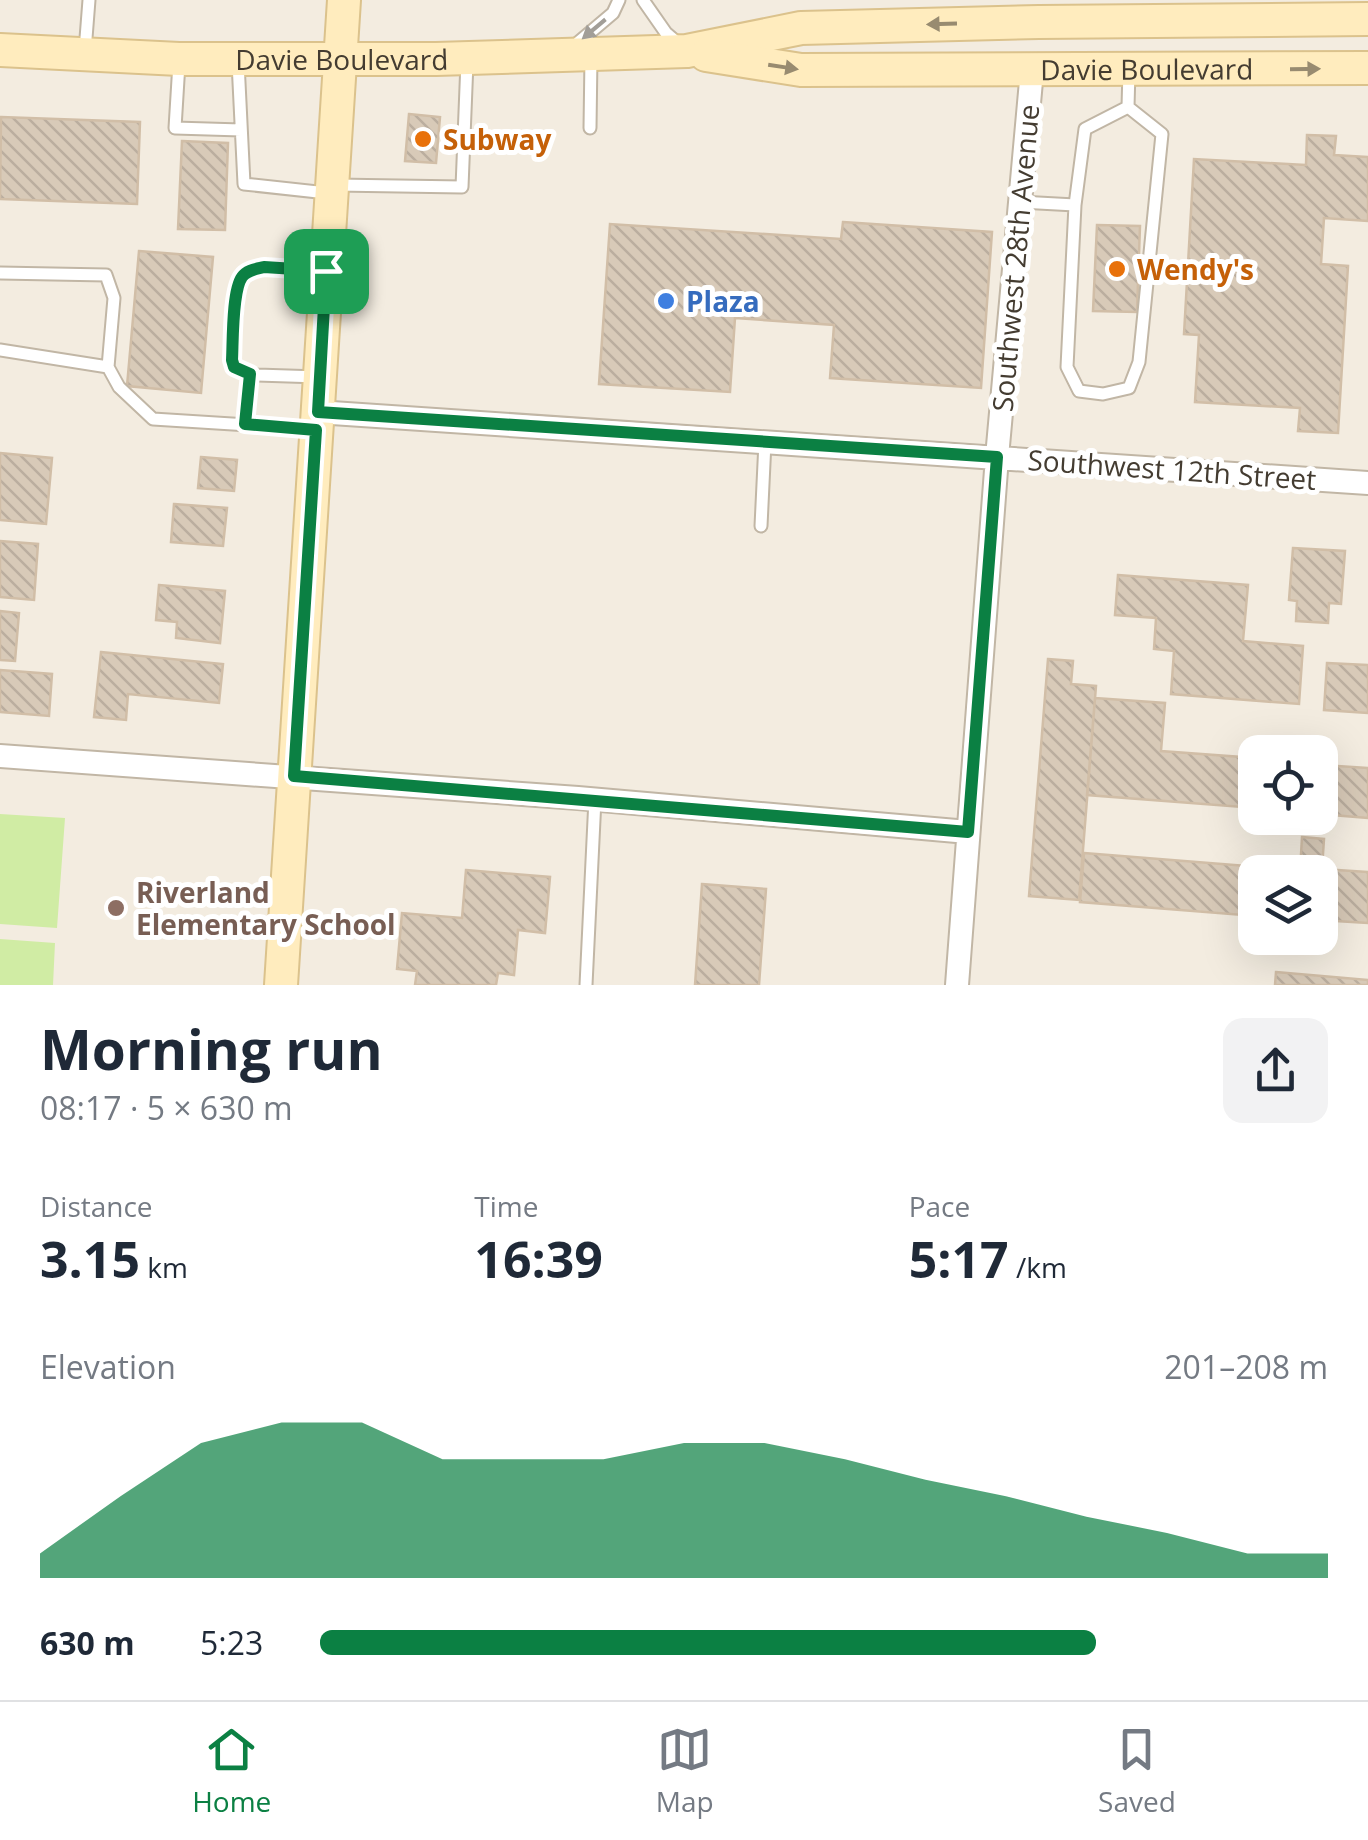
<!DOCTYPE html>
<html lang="en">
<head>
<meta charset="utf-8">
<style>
	:root { --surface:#fff; --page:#f2f2f3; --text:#1f2937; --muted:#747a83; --line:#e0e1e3; --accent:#0b8043 }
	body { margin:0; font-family:"Open Sans",sans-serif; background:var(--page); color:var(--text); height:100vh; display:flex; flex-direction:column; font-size:38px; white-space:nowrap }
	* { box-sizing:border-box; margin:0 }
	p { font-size:32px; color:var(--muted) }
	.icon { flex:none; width:55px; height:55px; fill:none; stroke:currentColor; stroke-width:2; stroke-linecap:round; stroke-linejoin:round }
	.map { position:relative; height:985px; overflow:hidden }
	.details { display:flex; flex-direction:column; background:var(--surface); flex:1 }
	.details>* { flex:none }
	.tools { position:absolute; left:1238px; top:735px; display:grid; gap:20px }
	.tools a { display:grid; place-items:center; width:100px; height:100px; border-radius:20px; background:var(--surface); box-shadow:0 10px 40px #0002; font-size:50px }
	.pin { position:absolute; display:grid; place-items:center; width:85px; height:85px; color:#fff; margin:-42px; border-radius:20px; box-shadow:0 5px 15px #0006 }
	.round { display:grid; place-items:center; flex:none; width:105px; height:105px; border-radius:20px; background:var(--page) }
	.summary { display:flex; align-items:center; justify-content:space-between; height:170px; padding:0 40px }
	h1 { font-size:55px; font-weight:700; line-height:75px }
	.metrics { display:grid; grid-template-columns:repeat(3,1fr); gap:15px; height:170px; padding:10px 40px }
	.metrics div { display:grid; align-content:center }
	.metrics b { font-size:50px; font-weight:700 }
	.metrics small { font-size:28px; font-weight:400 }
	.metrics p { font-size:28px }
	.chart { height:280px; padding:20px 40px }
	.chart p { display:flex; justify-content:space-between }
	.chart svg { width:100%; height:180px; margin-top:10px; fill:var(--accent); opacity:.7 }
	ul { padding:0 40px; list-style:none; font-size:32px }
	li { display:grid; grid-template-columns:160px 120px 1fr; align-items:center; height:75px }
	li i { height:25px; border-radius:12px; background:var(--accent) }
	.dock { display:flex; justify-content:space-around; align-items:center; height:140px; border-top:2px solid var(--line); background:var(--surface); font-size:28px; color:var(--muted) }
	.dock a { display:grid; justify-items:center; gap:5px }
	.dock .selected { color:var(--accent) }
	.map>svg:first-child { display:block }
	.green { fill:#d0eca4 }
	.building { fill:url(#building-back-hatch); stroke:#d1bea7; stroke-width:2.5 }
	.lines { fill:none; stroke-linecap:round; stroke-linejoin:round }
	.lane-casing { stroke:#c1b6a5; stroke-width:15 }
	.street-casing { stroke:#c1b6a5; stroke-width:26 }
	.secondary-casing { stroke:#dbc28c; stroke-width:36 }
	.lane { stroke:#fff; stroke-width:11 }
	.street { stroke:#fff; stroke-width:22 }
	.secondary { stroke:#ffecbe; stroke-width:32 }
	.oneway { fill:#988b70 }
	.oneway2 { fill:#a29e98 }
	.route-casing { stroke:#fff; stroke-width:20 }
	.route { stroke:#0b8043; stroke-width:12 }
	.food-dot { fill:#e8710a; stroke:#fff; stroke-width:4 }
	.shop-dot { fill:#3f7fe0; stroke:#fff; stroke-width:4 }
	.education-dot { fill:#8d6e63; stroke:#fff; stroke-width:4 }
	.labels { text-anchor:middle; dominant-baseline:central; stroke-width:10; stroke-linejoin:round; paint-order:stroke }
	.street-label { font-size:28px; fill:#443c31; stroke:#fff }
	.food-label { font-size:28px; font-weight:bold; fill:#c56008; stroke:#fff; text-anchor:start }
	.shop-label { font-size:28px; font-weight:bold; fill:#366cbe; stroke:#fff; text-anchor:start }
	.education-label { font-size:28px; font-weight:bold; fill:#785e54; stroke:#fff; text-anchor:start }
</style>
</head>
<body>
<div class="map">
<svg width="1368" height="985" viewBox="0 0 1368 985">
	<defs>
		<pattern id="building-back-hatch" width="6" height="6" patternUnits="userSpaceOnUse" patternTransform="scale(2.5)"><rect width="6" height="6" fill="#d8cab8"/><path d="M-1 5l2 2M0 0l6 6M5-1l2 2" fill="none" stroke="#bbae9f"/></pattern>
	</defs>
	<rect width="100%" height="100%" fill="#f3ece0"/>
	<!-- green -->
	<path class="green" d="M0,814L65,818L57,928L0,924Z
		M0,939L55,943L53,985H0Z"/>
	<!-- building -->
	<path class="building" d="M409,114L440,117L436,163L405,161Z
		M1,117L140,122L137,204L0,199Z
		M1307,135L1336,136L1334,155L1368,157V221L1324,218L1321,264L1348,266L1338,433L1298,431L1300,408L1195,402L1199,335L1184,334L1194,159L1306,165Z
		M182,141L228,143L225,230L178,229Z
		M843,222L992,232L981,388L830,378L834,325L735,318L730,392L599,384L610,224L841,239Z
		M1097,225L1140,226L1137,312L1093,311Z
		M139,251L213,257L201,393L127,386Z
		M0,453L52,458L46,524L0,520Z
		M201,457L237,460L234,491L198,488Z
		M174,504L227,508L223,546L171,542Z
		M0,541L38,544L34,600L0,597Z
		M1293,548L1345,551L1341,604L1329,603L1328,623L1296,621L1297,601L1289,600Z
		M1118,575L1248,585L1243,641L1303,646L1299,704L1171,694L1174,651L1154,649L1156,618L1115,615Z
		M159,585L225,591L220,643L176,638L177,622L156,620Z
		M0,611L19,613L15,661L0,660Z
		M101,652L223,664L219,703L128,694L126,720L94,717Z
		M1048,659L1073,661L1071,684L1096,686L1079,900L1029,896Z
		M1327,663L1368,665V713L1324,710Z
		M0,670L52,674L49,716L0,712Z
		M1095,698L1165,703L1161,751L1255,758V808L1087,795Z
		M1322,765L1368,768V818L1320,814Z
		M1302,837L1324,839L1322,869L1368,872V923L1320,920V872H1300Z
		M1084,853L1285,869V872H1255V916L1080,902Z
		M466,870L550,877L545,933L518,930L514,975L498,973L496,985H415L417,971L397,969L402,913L462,918Z
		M702,884L766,889L759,985H695Z
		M1276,972L1368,980V985H1275Z"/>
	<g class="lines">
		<!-- lane casing -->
		<g class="lane-casing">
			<path id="lane" d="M643,0L666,33L680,45
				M574,46L613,13L619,0
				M85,51L89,0
				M238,62L244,184L327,193
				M179,63L175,128L241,130
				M1128,107L1162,134L1139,362L1129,388L1103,394L1079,391L1067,367L1075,205L1085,129Z
				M1128,107L1129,70
				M590,128L591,57
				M336,185L462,187L467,62
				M1020,202L1075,205
				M0,273L106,275L114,298L108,367L0,350
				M108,367L119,387L153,419L314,429
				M319,377L257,375L234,367L232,360L239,281C257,259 296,269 322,270
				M245,425L250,374
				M761,526L765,442
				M586,985L595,799"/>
		</g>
		<!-- street casing -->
		<g class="street-casing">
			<path id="street" d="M317,412L1368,483
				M0,756L578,798L968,832
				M957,985L997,457L1032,70"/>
		</g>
		<!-- secondary casing -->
		<g class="secondary-casing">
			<g id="secondary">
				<path id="s1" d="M0,50L179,59H436L687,51L801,28L1039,22L1368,19"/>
				<path id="s2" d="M706,55L801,70L1368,68"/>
				<path d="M281,985L344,0"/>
			</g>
		</g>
		<!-- lane -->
		<use href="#lane" class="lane"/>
		<!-- street -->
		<use href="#street" class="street"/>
		<!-- secondary -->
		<use href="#secondary" class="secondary"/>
	</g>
	<!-- one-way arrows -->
	<defs><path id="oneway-solid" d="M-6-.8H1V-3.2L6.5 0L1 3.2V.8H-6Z" transform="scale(2.5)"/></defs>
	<g class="oneway">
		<use href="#oneway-solid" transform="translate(942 24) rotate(178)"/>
		<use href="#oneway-solid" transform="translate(783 67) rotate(9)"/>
		<use href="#oneway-solid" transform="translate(1305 69) rotate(-1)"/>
	</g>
	<use class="oneway2" href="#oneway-solid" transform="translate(594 29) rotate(140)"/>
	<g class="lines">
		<!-- route casing -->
		<g class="route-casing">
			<path id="route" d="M264,267L326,271L318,412L997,457L968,832L294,776L316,430L245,424L250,374L234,367L232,360C233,341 232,291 242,277C247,270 256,269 264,267Z"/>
		</g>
		<!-- route -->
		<use href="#route" class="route"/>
	</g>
	<!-- markers -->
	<g class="food-dot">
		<circle cx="423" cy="139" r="10"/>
		<circle cx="1117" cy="269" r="10"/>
	</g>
	<circle class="shop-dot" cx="666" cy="301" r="10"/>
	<circle class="education-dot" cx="116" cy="908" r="10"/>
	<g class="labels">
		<!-- street labels -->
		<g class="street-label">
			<text stroke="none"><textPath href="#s1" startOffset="342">Davie Boulevard</textPath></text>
			<text stroke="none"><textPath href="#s2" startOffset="442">Davie Boulevard</textPath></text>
			<text transform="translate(1015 258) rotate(-85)">Southwest 28th Avenue</text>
			<text transform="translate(1172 469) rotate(4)">Southwest 12th Street</text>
		</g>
		<!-- food labels -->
		<g class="food-label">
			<text x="443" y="139">Subway</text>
			<text x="1137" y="269">Wendy's</text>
		</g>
		<!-- shop labels -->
		<g class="shop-label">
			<text x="686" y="301">Plaza</text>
		</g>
		<!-- education labels -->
		<g class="education-label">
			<text x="136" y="892">Riverland<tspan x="136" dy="32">Elementary School</tspan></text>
		</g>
	</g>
</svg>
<div class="tools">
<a><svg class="icon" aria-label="locate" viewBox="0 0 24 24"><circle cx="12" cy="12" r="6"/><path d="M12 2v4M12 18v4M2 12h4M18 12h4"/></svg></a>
<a><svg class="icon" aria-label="layers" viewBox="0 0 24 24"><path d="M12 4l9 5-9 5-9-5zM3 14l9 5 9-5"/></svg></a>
</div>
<div class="pin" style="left:326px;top:271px;background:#1e9e55"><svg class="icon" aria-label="arrive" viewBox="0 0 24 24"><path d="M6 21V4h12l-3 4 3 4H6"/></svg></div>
</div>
<section class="details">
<div class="summary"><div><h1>Morning run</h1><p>08:17 · 5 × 630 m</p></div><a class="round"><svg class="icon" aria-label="share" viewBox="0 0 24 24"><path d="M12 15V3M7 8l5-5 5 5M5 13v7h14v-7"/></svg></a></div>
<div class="metrics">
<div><p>Distance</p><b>3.15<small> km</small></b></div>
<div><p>Time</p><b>16:39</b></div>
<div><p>Pace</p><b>5:17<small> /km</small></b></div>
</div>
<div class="chart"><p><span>Elevation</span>201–208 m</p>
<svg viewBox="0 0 160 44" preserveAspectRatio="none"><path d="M0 44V38L10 24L20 11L30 6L40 6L50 15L60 15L70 15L80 11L90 11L100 15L110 20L120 24L130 29L140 33L150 38L160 38V44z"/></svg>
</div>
<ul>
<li><b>630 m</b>5:23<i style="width:77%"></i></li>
</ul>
</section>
<nav class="dock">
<a class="selected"><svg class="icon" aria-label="home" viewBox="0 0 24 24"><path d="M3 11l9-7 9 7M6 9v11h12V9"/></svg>Home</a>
<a><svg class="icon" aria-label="map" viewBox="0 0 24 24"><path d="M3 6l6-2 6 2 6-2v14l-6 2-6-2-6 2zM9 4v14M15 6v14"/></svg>Map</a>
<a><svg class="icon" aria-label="saved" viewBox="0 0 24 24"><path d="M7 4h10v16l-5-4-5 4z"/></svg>Saved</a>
</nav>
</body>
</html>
